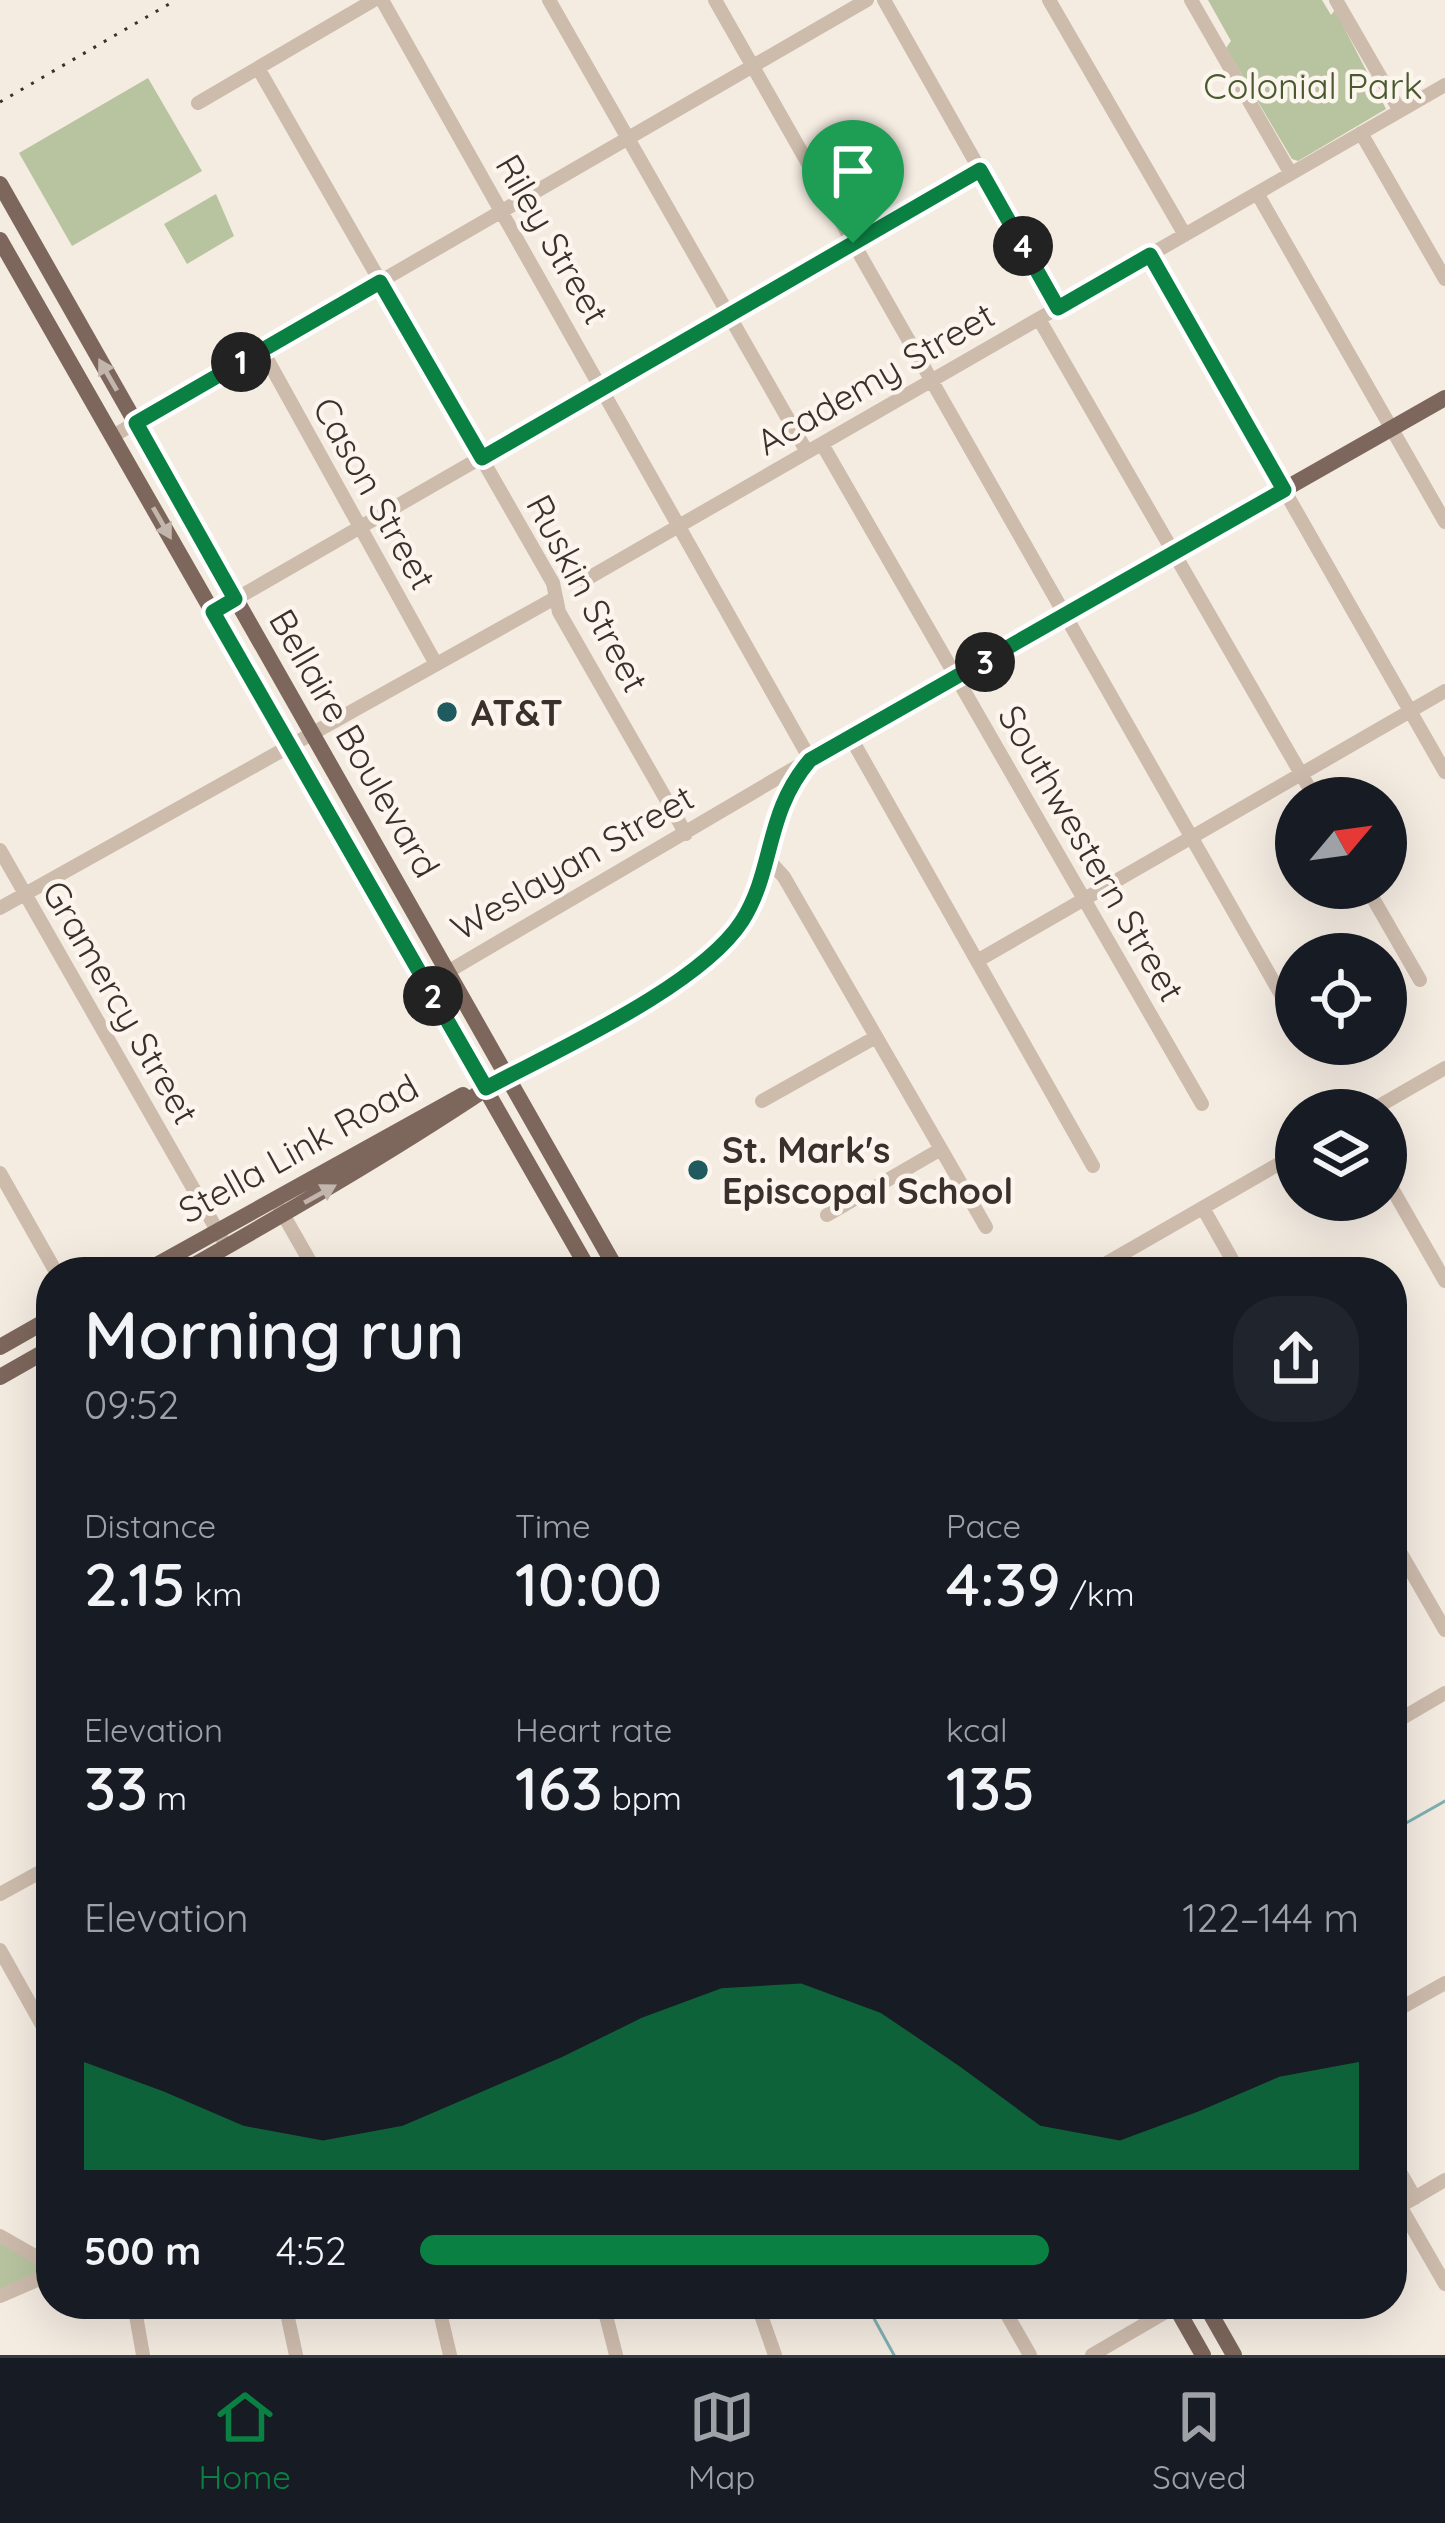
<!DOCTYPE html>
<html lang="en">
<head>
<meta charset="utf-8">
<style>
	:root { --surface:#171b24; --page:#20242c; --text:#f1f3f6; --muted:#9ea1a6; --line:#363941; --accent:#0b8043 }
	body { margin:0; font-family:Quicksand,sans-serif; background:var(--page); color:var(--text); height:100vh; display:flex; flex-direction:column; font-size:45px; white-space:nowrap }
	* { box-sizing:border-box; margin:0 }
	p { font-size:39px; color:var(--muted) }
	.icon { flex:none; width:66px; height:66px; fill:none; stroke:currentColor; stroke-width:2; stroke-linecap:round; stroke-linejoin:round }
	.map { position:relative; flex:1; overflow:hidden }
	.side { position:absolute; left:36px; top:1257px; width:1371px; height:1062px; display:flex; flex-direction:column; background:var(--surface); border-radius:48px; box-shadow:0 12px 48px #0002 }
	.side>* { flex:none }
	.needle { width:78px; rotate:61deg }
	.fabs { position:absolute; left:1275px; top:777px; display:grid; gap:24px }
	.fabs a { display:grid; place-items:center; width:132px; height:132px; border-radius:50%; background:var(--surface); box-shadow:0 12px 48px #0002; font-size:60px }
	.pin { position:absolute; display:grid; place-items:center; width:102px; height:102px; color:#fff; margin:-123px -51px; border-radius:50% 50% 50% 0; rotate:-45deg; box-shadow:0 0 12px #0007 }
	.pin .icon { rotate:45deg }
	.km { position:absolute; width:60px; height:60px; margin:-30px; border-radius:50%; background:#222; color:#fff; font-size:33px; line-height:60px; text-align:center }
	.round { display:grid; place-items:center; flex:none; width:126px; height:126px; border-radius:48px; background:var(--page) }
	.headline { display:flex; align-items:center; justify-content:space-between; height:204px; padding:0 48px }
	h1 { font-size:66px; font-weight:600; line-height:90px }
	.metrics { display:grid; grid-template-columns:repeat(3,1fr); gap:18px; height:204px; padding:12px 48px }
	.metrics div { display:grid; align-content:center }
	.metrics b { font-size:60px; font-weight:600 }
	.metrics small { font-size:33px; font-weight:400 }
	.metrics p { font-size:33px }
	.chart { height:336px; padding:24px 48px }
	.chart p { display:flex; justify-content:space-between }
	.chart svg { width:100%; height:216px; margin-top:12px; fill:var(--accent); opacity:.7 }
	ul { padding:0 48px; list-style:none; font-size:39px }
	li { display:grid; grid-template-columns:192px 144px 1fr; align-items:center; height:90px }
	li i { height:30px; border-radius:15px; background:var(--accent) }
	.tab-bar { display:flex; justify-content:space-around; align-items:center; height:168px; border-top:3px solid var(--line); background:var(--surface); font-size:33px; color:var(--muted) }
	.tab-bar a { display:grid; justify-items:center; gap:6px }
	.tab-bar .selected { color:var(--accent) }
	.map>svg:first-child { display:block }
	.green { fill:#b8c4a0 }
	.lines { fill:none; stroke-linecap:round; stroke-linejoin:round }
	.stream { stroke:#7fb0b2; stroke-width:3 }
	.minor { stroke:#cdbbac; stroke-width:14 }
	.major { stroke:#7d675c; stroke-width:16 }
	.rail { stroke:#3b302b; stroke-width:3; stroke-dasharray:3 9; stroke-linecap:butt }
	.oneway { fill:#c2b5ac }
	.route-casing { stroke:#fff; stroke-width:24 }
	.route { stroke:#0b8043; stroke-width:15 }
	.poi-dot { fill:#1f5a5e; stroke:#fbf5ee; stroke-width:4.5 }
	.labels { text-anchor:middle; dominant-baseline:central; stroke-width:9; stroke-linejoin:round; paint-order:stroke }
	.park-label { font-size:36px; fill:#4a5a2e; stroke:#fbf5ee }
	.street-label { font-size:36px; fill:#3b302b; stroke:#fbf5ee }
	.poi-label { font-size:36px; font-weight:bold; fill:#3b302b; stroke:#fbf5ee; text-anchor:start }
</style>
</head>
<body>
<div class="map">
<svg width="1445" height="2355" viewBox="0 0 1445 2355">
	<rect width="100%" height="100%" fill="#f4ebe1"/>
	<!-- green -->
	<path class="green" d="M1208,0H1322L1331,15L1335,10L1386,109L1298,161L1292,159L1226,48L1231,41Z
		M148,78L202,171L72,246L19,153Z
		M216,194L234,236L187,264L164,224Z
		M0,2236L44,2263L51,2274L0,2296Z"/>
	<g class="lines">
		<!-- stream -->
		<path class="stream" d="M1392,1831L1445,1801
			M866,2304L894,2355"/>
		<!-- minor -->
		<path class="minor" d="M382,0L810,759L427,984
			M549,0L807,452
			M715,0L1296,1021
			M884,0L1058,308
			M1049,0L1185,235
			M1191,0L1291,174
			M1336,0L1400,111
			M258,68L553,583L559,612L686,834
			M198,103L374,0
			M1361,133L1445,279
			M1257,193L1445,522
			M1150,255L1445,772
			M1039,319L1315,798
			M262,350L436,664
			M113,436L867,0
			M822,444L1202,1104
			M585,580L1445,85
			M213,612L980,170
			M851,738L1093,1166
			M0,850L221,1237
			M764,855L784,877L986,1227
			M1367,888L1420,980
			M0,908L555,598
			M977,961L1445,691
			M762,1101L876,1037
			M1372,1110L1445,1068
			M0,1173L56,1272
			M1386,1178L1445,1281
			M1203,1208L1239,1272
			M280,1209L316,1272
			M827,1215L941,1149
			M1091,1272L1296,1154
			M1392,1538L1445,1630
			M1392,1724L1445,1693
			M0,1894L51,1866
			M0,1950L51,2041
			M1392,2013L1445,1983
			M1392,2158L1415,2198
			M1400,2206L1445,2284
			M1392,2211L1445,2180
			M0,2236L51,2265
			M0,2296L51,2274
			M134,2304L143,2355
			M285,2304L296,2355
			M438,2304L450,2355
			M603,2304L616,2355
			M757,2304L775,2355
			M1001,2304L1030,2355
			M1211,2315L1230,2304
			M1092,2355L1176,2306"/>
		<!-- major -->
		<path class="major" d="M0,184L618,1272
			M0,240L590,1272
			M144,1272L463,1095
			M182,1272C286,1213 388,1154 487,1088C556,1041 655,1011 715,953C770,900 762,817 810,759L1445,398
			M0,1347L51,1318
			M0,1377L51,1348
			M1174,2304L1203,2355
			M1205,2304L1234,2355"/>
		<!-- rail -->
		<path class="rail" d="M0,102L176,0"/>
	</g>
	<!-- one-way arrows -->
	<defs><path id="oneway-solid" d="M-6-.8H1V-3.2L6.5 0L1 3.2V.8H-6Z" transform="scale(3)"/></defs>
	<g class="oneway">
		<use href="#oneway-solid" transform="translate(108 375) rotate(-120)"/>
		<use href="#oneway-solid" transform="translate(162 523) rotate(60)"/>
		<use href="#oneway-solid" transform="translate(320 1194) rotate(-29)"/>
	</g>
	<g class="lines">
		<!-- route casing -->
		<g class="route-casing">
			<path id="route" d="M980,170L1058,308L1150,255L1284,490L810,760C764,814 775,869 742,921C700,986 557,1050 486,1088L213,612L235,599L136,423L380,282L482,458Z"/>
		</g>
		<!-- route -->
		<use href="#route" class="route"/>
	</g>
	<!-- markers -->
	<g class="poi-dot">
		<circle cx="447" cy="712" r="12"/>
		<circle cx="698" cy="1170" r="12"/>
	</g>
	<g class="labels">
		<!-- park labels -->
		<g class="park-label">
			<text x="1313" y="85">Colonial Park</text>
		</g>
		<!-- street labels -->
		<g class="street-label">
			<text transform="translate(553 239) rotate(60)">Riley Street</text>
			<text transform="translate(875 378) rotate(-30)">Academy Street</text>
			<text transform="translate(375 493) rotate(61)">Cason Street</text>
			<text transform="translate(588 593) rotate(62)">Ruskin Street</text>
			<text transform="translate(355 743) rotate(60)">Bellaire Boulevard</text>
			<text transform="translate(1092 853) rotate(60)">Southwestern Street</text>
			<text transform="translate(572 862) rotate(-30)">Weslayan Street</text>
			<text transform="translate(121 1002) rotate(60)">Gramercy Street</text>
			<text transform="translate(298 1148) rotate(-29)">Stella Link Road</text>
		</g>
		<!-- poi labels -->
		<g class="poi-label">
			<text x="471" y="712">AT&amp;T</text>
			<text x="722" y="1149">St. Mark's<tspan x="722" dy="41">Episcopal School</tspan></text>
		</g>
	</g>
</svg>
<div class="fabs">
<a><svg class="needle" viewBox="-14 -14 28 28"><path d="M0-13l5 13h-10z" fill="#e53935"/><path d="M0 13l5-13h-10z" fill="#9ea1a6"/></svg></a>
<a><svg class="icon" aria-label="locate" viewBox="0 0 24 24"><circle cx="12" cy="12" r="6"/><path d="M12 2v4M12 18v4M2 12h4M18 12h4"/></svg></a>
<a><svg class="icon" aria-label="layers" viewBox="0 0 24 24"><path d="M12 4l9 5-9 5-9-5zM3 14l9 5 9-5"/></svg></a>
</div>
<div class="pin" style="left:853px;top:243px;background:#1e9e55"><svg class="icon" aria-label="arrive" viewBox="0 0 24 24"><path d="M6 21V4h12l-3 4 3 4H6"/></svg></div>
<b class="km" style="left:241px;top:362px">1</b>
<b class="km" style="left:433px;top:996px">2</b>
<b class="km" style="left:985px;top:662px">3</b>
<b class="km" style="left:1023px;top:246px">4</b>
<section class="side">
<div class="headline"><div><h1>Morning run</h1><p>09:52</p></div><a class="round"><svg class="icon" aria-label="share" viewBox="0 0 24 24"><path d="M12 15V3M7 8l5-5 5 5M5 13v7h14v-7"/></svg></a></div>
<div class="metrics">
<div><p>Distance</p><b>2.15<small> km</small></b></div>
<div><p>Time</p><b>10:00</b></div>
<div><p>Pace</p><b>4:39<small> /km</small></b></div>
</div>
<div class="metrics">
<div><p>Elevation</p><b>33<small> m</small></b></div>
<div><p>Heart rate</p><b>163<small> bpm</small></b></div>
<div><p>kcal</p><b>135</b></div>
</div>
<div class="chart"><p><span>Elevation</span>122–144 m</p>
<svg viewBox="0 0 160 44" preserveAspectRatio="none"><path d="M0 44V22L10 28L20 35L30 38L40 35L50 28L60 21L70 13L80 7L90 6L100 12L110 23L120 35L130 38L140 32L150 25L160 22V44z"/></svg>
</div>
<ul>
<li><b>500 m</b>4:52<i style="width:67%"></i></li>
</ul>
</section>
</div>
<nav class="tab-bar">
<a class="selected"><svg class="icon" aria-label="home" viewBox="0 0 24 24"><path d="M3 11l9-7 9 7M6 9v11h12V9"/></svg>Home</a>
<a><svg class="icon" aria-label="map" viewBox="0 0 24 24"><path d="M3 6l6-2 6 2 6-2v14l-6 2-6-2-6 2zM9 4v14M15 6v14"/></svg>Map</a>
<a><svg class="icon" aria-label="saved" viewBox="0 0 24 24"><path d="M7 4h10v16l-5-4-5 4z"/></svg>Saved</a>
</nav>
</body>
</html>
